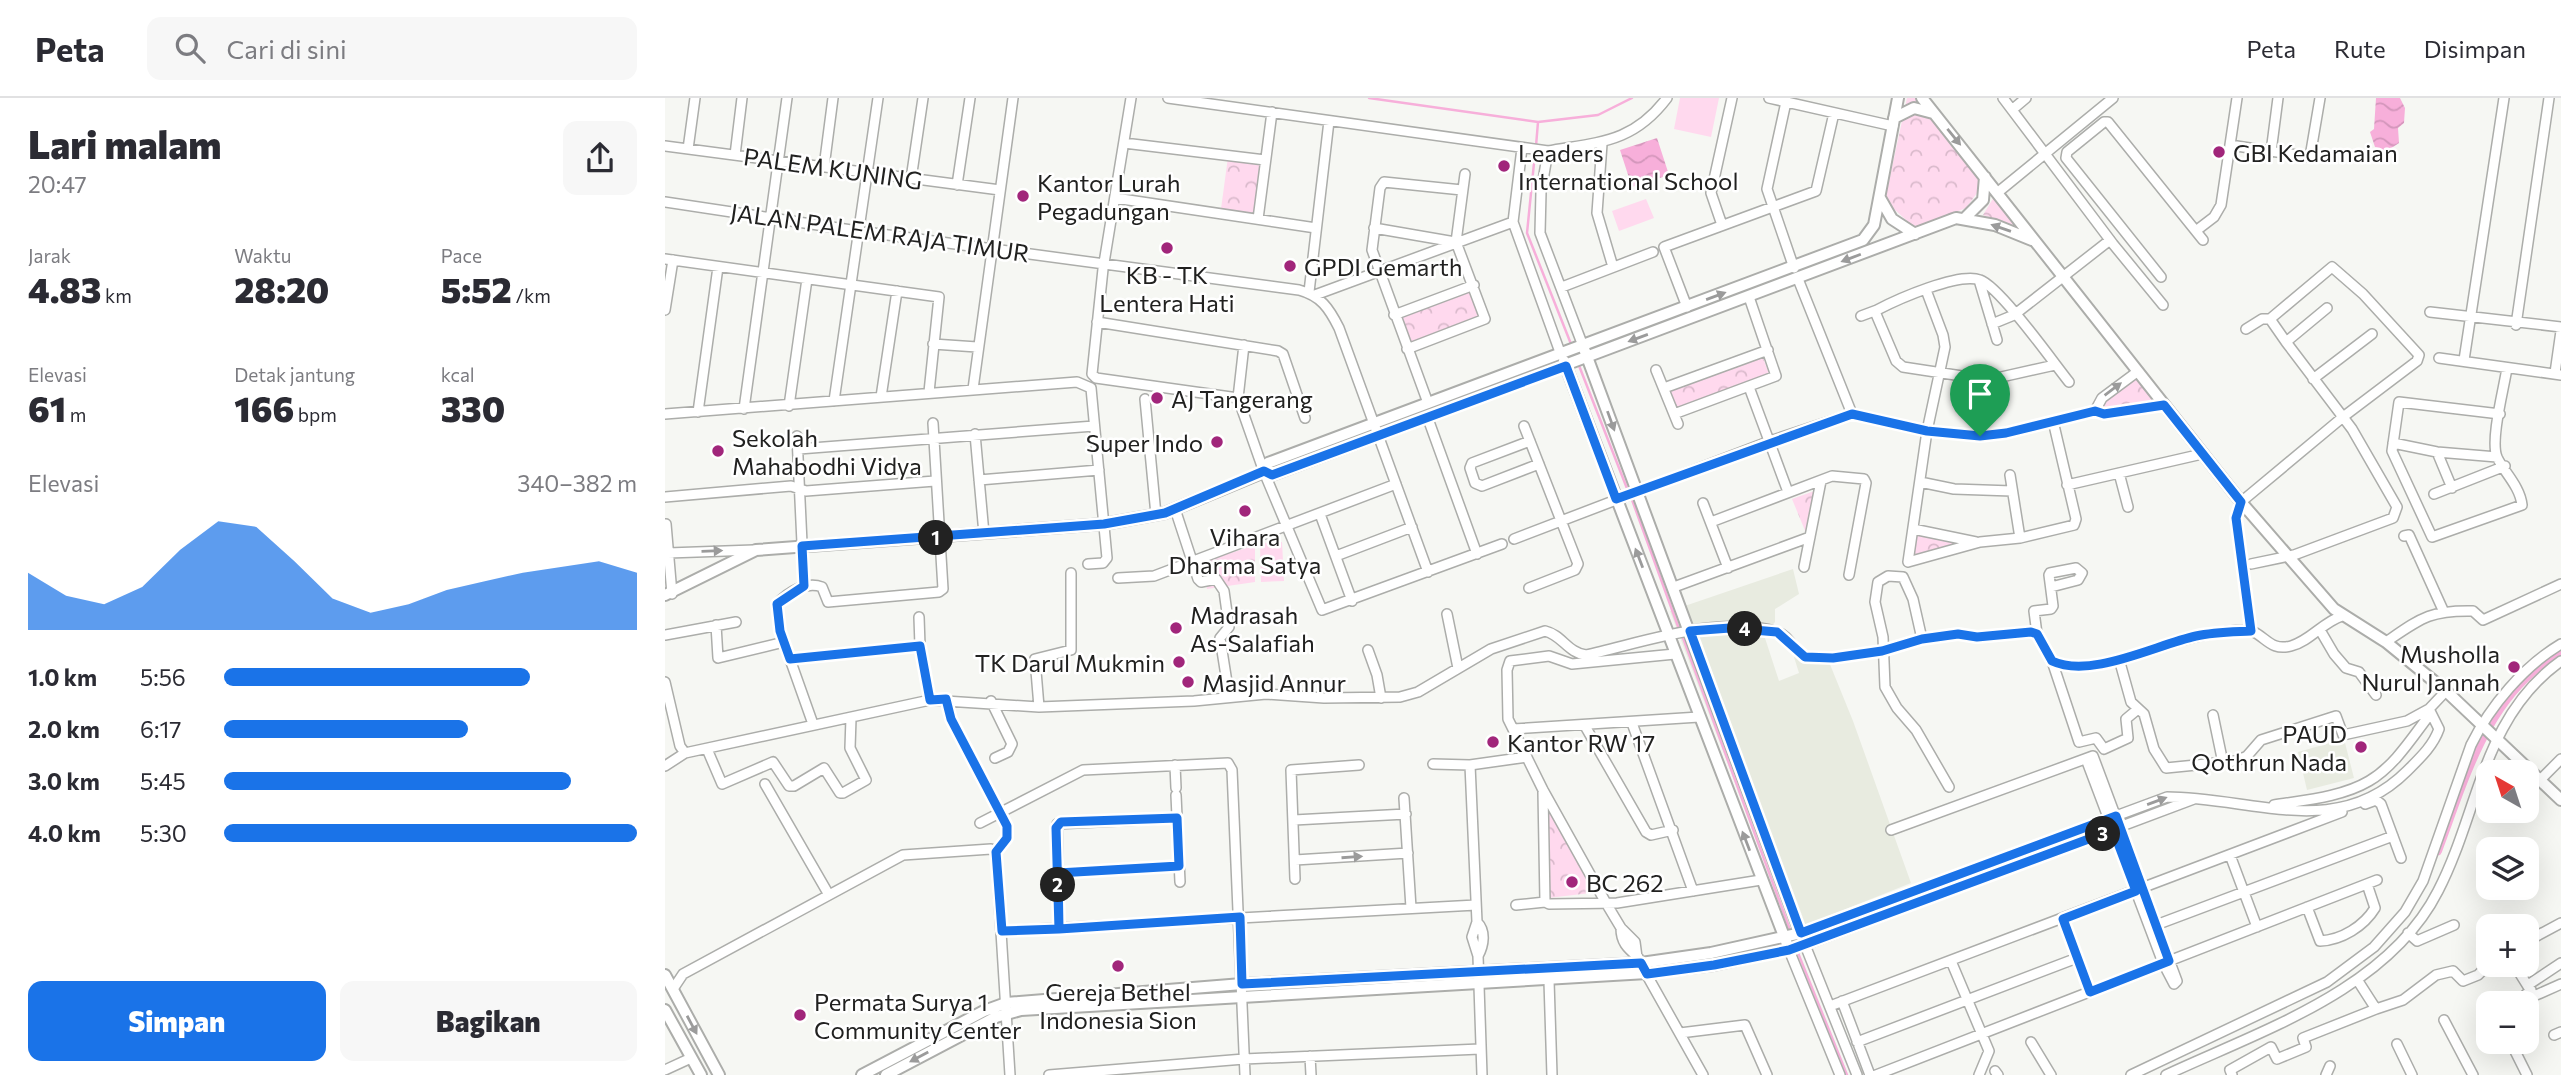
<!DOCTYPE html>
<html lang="id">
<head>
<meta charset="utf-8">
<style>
	:root { --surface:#fff; --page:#f7f7f7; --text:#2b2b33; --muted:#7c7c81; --line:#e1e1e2; --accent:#1a73e8 }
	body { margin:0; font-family:Commissioner,sans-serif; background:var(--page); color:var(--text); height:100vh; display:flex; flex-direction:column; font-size:26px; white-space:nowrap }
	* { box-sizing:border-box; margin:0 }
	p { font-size:23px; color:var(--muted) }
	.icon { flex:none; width:38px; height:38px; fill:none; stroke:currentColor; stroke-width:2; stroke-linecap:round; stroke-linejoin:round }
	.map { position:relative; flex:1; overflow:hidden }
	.details { display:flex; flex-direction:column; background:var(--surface); width:665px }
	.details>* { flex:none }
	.needle { width:46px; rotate:321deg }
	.fabs { position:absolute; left:1811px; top:662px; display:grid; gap:14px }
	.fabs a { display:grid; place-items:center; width:63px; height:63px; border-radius:14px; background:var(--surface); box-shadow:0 7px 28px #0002; font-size:35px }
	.pin { position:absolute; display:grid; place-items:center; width:60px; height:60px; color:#fff; margin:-72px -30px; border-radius:50% 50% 50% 0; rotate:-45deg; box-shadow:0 0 7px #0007 }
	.pin .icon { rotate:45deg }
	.km { position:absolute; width:35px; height:35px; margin:-18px; border-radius:50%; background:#222; color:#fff; font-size:19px; line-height:35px; text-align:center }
	.round { display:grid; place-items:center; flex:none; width:74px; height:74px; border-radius:14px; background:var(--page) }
	.headline { display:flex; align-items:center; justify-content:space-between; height:119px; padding:0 28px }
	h1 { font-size:38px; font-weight:800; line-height:52px }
	.figures { display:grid; grid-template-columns:repeat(3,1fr); gap:10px; height:119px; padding:7px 28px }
	.figures div { display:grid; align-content:center }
	.figures b { font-size:35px; font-weight:800 }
	.figures small { font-size:19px; font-weight:400 }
	.figures p { font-size:19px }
	.chart { height:196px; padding:14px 28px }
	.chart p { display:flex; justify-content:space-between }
	.chart svg { width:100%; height:126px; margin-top:7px; fill:var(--accent); opacity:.7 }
	.cta { display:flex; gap:14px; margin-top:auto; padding:14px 28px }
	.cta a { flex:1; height:80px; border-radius:14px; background:var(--accent); color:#fff; font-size:28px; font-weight:800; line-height:80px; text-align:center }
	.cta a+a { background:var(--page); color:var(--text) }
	ul { padding:0 28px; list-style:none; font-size:23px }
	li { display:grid; grid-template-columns:112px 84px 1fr; align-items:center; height:52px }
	li i { height:18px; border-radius:9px; background:var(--accent) }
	header { display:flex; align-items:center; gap:42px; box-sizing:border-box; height:98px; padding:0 35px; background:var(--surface); border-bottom:2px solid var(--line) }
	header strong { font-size:33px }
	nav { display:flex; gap:38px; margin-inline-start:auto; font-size:24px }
	.search { width:490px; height:63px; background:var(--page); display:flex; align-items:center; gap:18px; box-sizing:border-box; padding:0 24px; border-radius:14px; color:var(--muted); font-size:26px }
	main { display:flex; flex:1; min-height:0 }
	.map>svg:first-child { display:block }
	.built { fill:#e8ebe0 }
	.park { fill:url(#park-crowns) }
	.pitch { fill:#ffd9ee }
	.water { fill:url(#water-waves) }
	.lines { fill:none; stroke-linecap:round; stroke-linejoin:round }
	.stream { stroke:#f7afda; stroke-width:2.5 }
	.canal { stroke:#f7afda; stroke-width:8 }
	.minor-casing { stroke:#acadaa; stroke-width:12 }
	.tertiary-casing { stroke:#acadaa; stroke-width:14 }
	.minor { stroke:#fff; stroke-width:9 }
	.tertiary { stroke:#fff; stroke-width:10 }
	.oneway { fill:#9b9b9b }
	.route-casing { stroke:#fff; stroke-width:14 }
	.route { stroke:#1a73e8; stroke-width:9 }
	.poi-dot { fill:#a1267b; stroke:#fff; stroke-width:2.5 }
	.labels { text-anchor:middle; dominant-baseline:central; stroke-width:5; stroke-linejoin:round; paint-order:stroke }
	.poi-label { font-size:24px; fill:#212120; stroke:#fff; text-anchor:start }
	.street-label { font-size:24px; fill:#212120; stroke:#fff }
</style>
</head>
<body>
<header>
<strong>Peta</strong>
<div class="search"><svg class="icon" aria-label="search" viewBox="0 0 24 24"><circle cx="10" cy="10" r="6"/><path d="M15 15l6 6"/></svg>Cari di sini</div>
<nav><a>Peta</a><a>Rute</a><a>Disimpan</a></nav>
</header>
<main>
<section class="details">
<div class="headline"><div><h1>Lari malam</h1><p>20:47</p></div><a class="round"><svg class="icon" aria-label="share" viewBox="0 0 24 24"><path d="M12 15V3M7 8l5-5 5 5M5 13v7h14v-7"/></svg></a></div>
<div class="figures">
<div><p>Jarak</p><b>4.83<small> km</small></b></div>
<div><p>Waktu</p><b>28:20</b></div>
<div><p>Pace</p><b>5:52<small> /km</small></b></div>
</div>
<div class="figures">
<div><p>Elevasi</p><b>61<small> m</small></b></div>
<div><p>Detak jantung</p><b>166<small> bpm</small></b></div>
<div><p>kcal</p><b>330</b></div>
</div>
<div class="chart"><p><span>Elevasi</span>340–382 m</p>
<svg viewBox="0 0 160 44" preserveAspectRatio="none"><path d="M0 44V24L10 32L20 35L30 29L40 16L50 6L60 8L70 20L80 33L90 38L100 35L110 30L120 27L130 24L140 22L150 20L160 24V44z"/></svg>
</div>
<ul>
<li><b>1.0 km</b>5:56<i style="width:74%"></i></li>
<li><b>2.0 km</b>6:17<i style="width:59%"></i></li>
<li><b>3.0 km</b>5:45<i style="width:84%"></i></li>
<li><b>4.0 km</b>5:30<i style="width:100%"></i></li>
</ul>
<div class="cta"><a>Simpan</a><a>Bagikan</a></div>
</section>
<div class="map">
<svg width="1896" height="977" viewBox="0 0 1896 977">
	<defs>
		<pattern id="park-crowns" width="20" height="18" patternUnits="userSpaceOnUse" patternTransform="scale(1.75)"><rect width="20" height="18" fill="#ffd9ee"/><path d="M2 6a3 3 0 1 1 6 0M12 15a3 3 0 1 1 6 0" fill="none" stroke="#dabacc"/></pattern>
		<pattern id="water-waves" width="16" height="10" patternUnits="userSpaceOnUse" patternTransform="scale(1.75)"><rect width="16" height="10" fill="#f7afda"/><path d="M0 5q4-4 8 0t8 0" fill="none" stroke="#d396bb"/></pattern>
	</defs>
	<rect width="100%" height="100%" fill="#f6f7f3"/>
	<!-- built -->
	<path class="built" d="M1128,471L1134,496L1110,511V524L1099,537L1114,583L1134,575L1129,559H1162L1188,623L1246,785L1126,833L1005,513Z
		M1679,641L1689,680L1642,692L1633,654Z"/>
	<!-- park -->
	<path class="park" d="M1242,0H1256L1314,80L1315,91L1301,110L1250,130L1229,111L1221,97Z
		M563,59L598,64L592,115L556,111Z
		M1329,99L1351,128L1318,117Z
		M808,192L818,220L744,246L735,217Z
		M1097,257L1104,276L1012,313L1004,291Z
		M1473,279L1496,307L1417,318Z
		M1152,392L1141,435L1127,401Z
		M1252,434L1333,442L1247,457Z
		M590,447V484L542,491L536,465Z
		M882,703L934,794L883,800Z"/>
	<!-- pitch -->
	<path class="pitch" d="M1015,0H1054L1046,39L1009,31Z
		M981,101L989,120L954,133L947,113Z
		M617,444L619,483L596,484L595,445Z"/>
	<!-- water -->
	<path class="water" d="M1711,0H1735L1740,10L1739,25L1733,30L1734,45L1722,53L1710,49L1705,34L1709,31Z
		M992,40L1004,77L967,89L955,52Z"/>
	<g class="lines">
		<!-- stream -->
		<path class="stream" d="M704,0L873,24L933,17L967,0
			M871,48L873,24
			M870,55L862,135L906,246
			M913,265L963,393
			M966,399L1014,531
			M1017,537L1125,832
			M1133,855L1182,977"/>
		<!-- canal -->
		<path class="canal" d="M1773,753C1800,682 1823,593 1896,555"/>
		<!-- minor casing -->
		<g class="minor-casing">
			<path id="minor" d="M466,0L438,171L427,276L431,280L573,300
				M503,0L883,53C934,44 968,45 1002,0
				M1104,0L1228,28
				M1338,0L1448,146L1498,207
				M1121,4L1102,91L1129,170
				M1348,11L1361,0
				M459,45L600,62
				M937,46L932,115L948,169
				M1565,47L1645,59L1655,0
				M0,48L335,92
				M857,50L848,124L896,257
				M23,51L30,0
				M883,53L876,94L875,135L918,248
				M1606,54L1613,0
				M70,57L77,0
				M159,69L168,0
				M246,81L258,0
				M292,87L305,0
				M1332,95L1448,0
				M450,100L651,130
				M0,104L193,133L634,192C656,198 664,210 674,230L763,474
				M593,121L607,14
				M1057,127L1046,95L1067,0
				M709,130L790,144
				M1532,132L1549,119L1556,107L1572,0
				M0,161L274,199L264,294
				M1496,179L1401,60L1402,54L1439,24H1443L1538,142
				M1133,181L1187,316
				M1314,182L1332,242
				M897,189L988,154
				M1261,192L1278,237L1280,249L1262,333L1243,464L1315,444L1355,440L1409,427L1411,421L1388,323
				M644,194L664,23
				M650,197L848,124
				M1022,209L999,149L1151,93L1169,15
				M0,212L8,162
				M1765,214L1896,229
				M729,217L809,187
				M1196,218L1212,212
				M1605,221L1621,244
				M432,224L613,253L618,256L640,320
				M1327,226L1349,217L1445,142
				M1851,227L1884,0
				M1581,231L1597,221H1605L1667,169L1698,196L1754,257L1752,263L1678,319L1576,404L1571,420L1586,533
				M268,246L312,249
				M579,247L573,300L599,374L657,512L837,446
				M742,251L820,221L791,144L800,76
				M1774,260L1896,277
				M1799,262L1839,0
				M1390,267L1323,282L1238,269L1231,263L1211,216L1212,212C1233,201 1294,174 1315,182C1335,189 1388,264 1404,284
				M991,272L1013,326
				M1890,275L1896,233
				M1648,281L1707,236
				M1084,289L1123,394
				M999,290L1103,252
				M308,291L348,0
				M216,299L232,193
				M480,301L491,417
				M169,303L213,0
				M763,305L707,152L715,90L719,84L797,92
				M124,308L142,181
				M79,311L122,0
				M1430,313L1437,300L1472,274
				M33,314L53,169
				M0,316L412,284L426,290L442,460L438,465L423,466
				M1009,316L1111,278L1084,199
				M1835,316L1734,304L1727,353L1767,439L1857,407C1855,388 1838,373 1832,359C1825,342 1839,290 1842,270
				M762,318L812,456
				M859,328L913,466L910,472L864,490
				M310,336L319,436
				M132,338L139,488
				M865,343L807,365L805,370L810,385L817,388L874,366
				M1728,345L1772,354L1832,359
				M134,351L429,328
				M1772,354L1787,390
				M1454,375L1463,409
				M1345,377L1355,440
				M314,382L434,372
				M1255,384L1289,391L1347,393
				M1402,387L1537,356
				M1769,396L1840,368
				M0,399L126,388L141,393L270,383
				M1038,405L1063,470
				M510,411L533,481L536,484L551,481L559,493L564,529L555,540L564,597
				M655,416L687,503
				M1046,424L1167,378L1199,381L1201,385L1184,477
				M1,426L7,496
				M1248,431L1311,444
				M1739,438L1744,437L1778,512
				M849,441L1105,343L1187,316L1262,333L1315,338L1341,335L1430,313L1439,316L1499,307
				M3,455L89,452
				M671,458L747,429
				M1586,466L1629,457L1728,420L1732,409L1687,331L1621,244L1662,210
				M1139,469L1156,383
				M453,480L489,478L731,386
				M1009,489L1145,439
				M782,516L793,570
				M254,519L255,548L265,602
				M51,527L53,560L119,544
				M1655,532L1669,556L1681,570L1694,574L1711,597
				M1372,536L1369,513L1386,511L1388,508L1384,477L1385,475L1411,470L1417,475L1413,482L1386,489
				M0,537L71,524
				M1257,541L1248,501L1238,479L1223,478L1213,484L1210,504L1218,539L1220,589L1232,610L1251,632L1284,689
				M1721,544C1756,520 1765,512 1808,513L1818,522L1896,486
				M703,552L712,577L716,600
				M125,561L255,548
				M1454,561L1466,604L1479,616L1489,651L1501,670L1571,663L1582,658L1596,642L1671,618L1678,637L1742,623L1764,611L1781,593
				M1387,563L1414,644L1431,640L1439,651L1463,640L1461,621L1473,611
				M0,584L15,648L20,655L265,602L374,609L529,603L601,596L659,600L735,599L753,594L826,551L880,533C897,537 903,555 921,557C976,545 1057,516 1112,534C1125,538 1128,553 1140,559L1168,560L1217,553L1257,541L1293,536L1313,539L1366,534L1372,536L1387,563C1428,581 1491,546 1534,538C1544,536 1578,530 1587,533C1602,540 1606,553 1626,548C1645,543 1658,524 1677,518
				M281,601L286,621L342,728V740L331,754
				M326,603L347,646L343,654L330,660
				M374,609L370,561L406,552V475
				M1548,617L1558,665
				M967,625L1028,793
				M148,626L115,533L112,506C123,494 141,483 157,489L163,504L274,494L278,491L268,325
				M920,628L981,734L986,737L1008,732
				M848,631L1034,619
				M42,651L57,686L108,664L124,688H129L159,670L175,695H178L201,682L185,650L186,620
				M768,666L805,667L862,659
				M510,667L511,690
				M805,667L812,824L807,839L813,858
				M0,668L20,655
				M1875,682L1896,661
				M100,686L164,797
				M878,694L880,804
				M511,697L515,784
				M739,700L746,810
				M1700,706L1711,702L1716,706L1736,760
				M1609,707C1640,702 1677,699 1704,683C1730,668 1748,638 1766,615
				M629,722L741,716
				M315,725L418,672L563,665L567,672L580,977
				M1226,732L1428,658L1512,883L1509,886L1498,865L1421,661
				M331,754L345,977
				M1565,757L1592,829
				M630,762L743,755
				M393,775L514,768
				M630,781L626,672L694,667
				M851,807L880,804L884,806L952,805L1096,782
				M1642,809L1655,843C1677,842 1699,828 1710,810L1702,786
				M1398,821L1425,894
				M812,824C821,833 819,847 813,858L817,977
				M1491,827L1728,738
				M956,830C956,844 962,850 973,859
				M394,831L392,726L512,720
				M336,833L811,807
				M1136,835L1502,699C1587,699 1672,743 1742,673C1755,660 1768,648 1774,631L1764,611
				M1743,835L1752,843L1789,827
				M1868,840L1896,825
				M1124,852L1175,977
				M972,859L970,844L956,830L941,805L878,692L843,621L842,572L845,563L884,558L907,566L1010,556
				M1286,863L1324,953L1314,977
				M1849,866L1869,898L1896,886
				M979,872L1038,977
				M884,883L887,977
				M1693,883L1711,911L1738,902L1771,877L1788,873L1798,883L1813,877L1824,866
				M1863,887L1896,865
				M8,891L18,876L238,757L326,751L331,754
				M1177,903L1205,977
				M1851,905L1866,892
				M1165,908L1677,714
				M1779,922L1808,977
				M1015,935L1080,927L1102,977
				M1889,937L1896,934
				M1192,944L1412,860
				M1366,944L1386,977
				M1732,946L1747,977
				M1850,953L1862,977
				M645,958L646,977
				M0,972L26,960
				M1330,973L1333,977
				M384,977L579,961L815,951
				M1192,977L1140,847L1529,701
				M1211,977L1712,782
				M1466,977L1662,884L1709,849L1740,814L1758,783L1806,647C1825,608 1859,568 1896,546
				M1501,977C1595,933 1723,892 1773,793C1814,714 1817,619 1896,563
				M1567,977L1565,972L1606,949L1612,961L1641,949L1638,940L1711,911
				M1661,977L1665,968"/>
		</g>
		<!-- tertiary casing -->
		<g class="tertiary-casing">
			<path id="tertiary" d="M1257,0L1576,404L1669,511L1721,544L1781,593L1896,702
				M1229,20L1249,10L1268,15
				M1215,100L1227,121L1250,136
				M1300,120L1318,102L1320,79
				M899,263L1122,846
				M599,374L607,377L1291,120L1330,127L1367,142
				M599,374L603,365L1198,142L1209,127L1233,0
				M0,497L91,452L439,426L500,415L599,374
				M0,877L54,977
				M0,912L36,977
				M197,977L319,913L341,905L577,886L976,865L1046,855L1136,835
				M221,977L331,919L356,912L982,875L1049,867L1140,847L918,248"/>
		</g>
		<!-- minor -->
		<use href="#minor" class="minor"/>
		<!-- tertiary -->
		<use href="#tertiary" class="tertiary"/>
	</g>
	<!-- one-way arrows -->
	<defs><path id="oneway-solid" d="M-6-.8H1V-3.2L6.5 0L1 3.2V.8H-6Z" transform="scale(1.75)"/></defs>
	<g class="oneway">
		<use href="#oneway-solid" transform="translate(1289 39) rotate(51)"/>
		<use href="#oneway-solid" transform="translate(1336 130) rotate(-161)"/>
		<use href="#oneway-solid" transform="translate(1186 160) rotate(159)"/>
		<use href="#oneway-solid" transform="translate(1051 198) rotate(-20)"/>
		<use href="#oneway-solid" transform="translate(973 240) rotate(160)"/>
		<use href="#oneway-solid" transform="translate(1448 291) rotate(-37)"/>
		<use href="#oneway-solid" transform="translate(946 323) rotate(70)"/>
		<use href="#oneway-solid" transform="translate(47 453) rotate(-2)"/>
		<use href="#oneway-solid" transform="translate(974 460) rotate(-111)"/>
		<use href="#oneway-solid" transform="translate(1492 703) rotate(-20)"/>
		<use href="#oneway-solid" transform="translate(1081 743) rotate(-111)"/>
		<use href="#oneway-solid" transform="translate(687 759) rotate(-4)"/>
		<use href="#oneway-solid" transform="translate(27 927) rotate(62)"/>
		<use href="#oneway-solid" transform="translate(254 959) rotate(152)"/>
	</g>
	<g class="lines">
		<!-- route casing -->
		<g class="route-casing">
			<path id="route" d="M1315,338L1262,333L1187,316L951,401L901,268L607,377L599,373L500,415L439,426L137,448L139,488L112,506L115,533L125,561L255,548L265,602L281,601L286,621L342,728V740L331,754L337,833L394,831L391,730L396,724L512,720L514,768L393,775L394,831L575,819L577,886L976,865L982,876L1049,867L1124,852L1448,732L1471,793L1398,821L1425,894L1504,863L1451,718L1136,835L1025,533L1065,530L1112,534L1140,559L1168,560L1217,553L1257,541L1293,536L1312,539L1366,534L1372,536L1387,563C1426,581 1490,547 1531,538C1549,534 1567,534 1586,533L1571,420L1576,404L1499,307L1439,316L1430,313L1341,335L1315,338"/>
		</g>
		<!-- route -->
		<use href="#route" class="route"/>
	</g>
	<!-- markers -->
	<g class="poi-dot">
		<circle cx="1554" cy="54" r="7"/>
		<circle cx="839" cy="68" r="7"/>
		<circle cx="358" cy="98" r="7"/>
		<circle cx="502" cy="150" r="7"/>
		<circle cx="625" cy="168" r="7"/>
		<circle cx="492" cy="300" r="7"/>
		<circle cx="552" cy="344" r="7"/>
		<circle cx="53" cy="353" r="7"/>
		<circle cx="580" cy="413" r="7"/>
		<circle cx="511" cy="530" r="7"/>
		<circle cx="514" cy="564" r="7"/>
		<circle cx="1849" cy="569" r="7"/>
		<circle cx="523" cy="584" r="7"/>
		<circle cx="828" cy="644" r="7"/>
		<circle cx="1696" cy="649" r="7"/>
		<circle cx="907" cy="784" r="7"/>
		<circle cx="453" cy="868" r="7"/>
		<circle cx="135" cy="917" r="7"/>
	</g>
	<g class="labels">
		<!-- poi labels -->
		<g class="poi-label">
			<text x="853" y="54">Leaders<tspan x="853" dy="28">International School</tspan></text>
			<text x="1568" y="54">GBI Kedamaian</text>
			<text x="372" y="84">Kantor Lurah<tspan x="372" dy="28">Pegadungan</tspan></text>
			<text x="639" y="168">GPDI Gemarth</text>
			<text x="502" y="176" text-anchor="middle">KB - TK<tspan x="502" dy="28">Lentera Hati</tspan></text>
			<text x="506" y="300">AJ Tangerang</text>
			<text x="67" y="339">Sekolah<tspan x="67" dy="28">Mahabodhi Vidya</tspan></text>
			<text x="538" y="344" text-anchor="end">Super Indo</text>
			<text x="580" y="438" text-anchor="middle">Vihara<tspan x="580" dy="28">Dharma Satya</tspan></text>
			<text x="525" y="516">Madrasah<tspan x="525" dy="28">As-Salafiah</tspan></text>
			<text x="1835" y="555" text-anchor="end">Musholla<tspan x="1835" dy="28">Nurul Jannah</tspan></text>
			<text x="500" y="564" text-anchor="end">TK Darul Mukmin</text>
			<text x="537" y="584">Masjid Annur</text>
			<text x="1682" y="635" text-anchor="end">PAUD<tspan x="1682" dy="28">Qothrun Nada</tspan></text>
			<text x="842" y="644">Kantor RW 17</text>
			<text x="921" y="784">BC 262</text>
			<text x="453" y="893" text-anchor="middle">Gereja Bethel<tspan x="453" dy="28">Indonesia Sion</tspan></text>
			<text x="149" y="903">Permata Surya 1<tspan x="149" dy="28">Community Center</tspan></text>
		</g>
		<!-- street labels -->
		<g class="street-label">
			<text transform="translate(168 70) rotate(8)">PALEM KUNING</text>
			<text transform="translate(215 134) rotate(8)">JALAN PALEM RAJA TIMUR</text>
		</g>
	</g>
</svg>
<div class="fabs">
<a><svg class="needle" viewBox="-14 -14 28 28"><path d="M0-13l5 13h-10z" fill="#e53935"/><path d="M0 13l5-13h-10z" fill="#7c7c81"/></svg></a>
<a><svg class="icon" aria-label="layers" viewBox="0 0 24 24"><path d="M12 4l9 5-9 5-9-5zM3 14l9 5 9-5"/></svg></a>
<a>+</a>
<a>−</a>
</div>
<div class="pin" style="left:1315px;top:338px;background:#1e9e55"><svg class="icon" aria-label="arrive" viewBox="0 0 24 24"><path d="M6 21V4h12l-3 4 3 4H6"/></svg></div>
<b class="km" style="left:271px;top:440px">1</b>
<b class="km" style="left:393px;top:787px">2</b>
<b class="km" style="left:1438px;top:736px">3</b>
<b class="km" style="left:1080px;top:531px">4</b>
</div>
</main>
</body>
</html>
